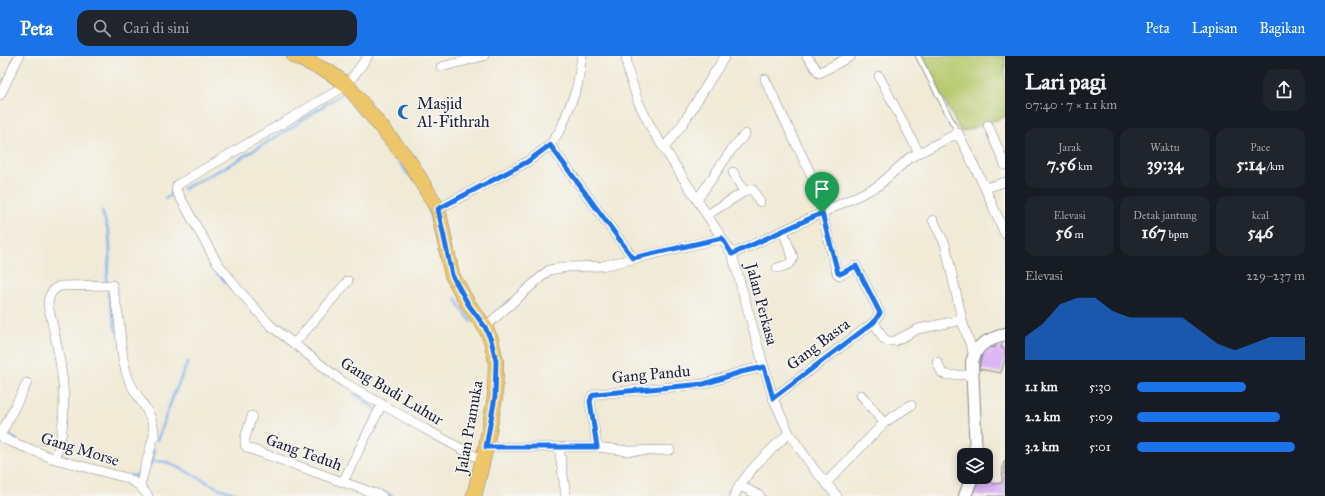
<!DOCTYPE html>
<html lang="id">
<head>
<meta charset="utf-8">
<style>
	:root { --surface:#171b24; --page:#20242c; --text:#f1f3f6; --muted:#9ea1a6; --accent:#1a73e8 }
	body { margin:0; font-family:"IM FELL Great Primer",serif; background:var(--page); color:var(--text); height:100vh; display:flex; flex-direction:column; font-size:15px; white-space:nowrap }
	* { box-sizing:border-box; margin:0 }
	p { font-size:13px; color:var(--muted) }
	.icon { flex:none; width:22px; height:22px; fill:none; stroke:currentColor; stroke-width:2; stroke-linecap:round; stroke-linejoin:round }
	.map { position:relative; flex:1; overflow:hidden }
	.sheet { display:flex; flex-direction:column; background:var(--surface); width:320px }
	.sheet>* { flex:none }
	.fabs { position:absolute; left:957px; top:392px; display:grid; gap:8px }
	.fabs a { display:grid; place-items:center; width:36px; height:36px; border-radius:8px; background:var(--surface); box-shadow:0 2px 10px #0003; font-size:20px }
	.pin { position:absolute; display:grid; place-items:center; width:34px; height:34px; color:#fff; margin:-41px -17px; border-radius:50% 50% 50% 0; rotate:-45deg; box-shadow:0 0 4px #0007 }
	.pin .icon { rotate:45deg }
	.round { display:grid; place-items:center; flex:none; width:42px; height:42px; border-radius:12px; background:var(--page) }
	.overview { display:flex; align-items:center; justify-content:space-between; height:68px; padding:0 20px }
	h1 { font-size:22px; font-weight:700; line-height:30px }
	.metrics { display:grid; grid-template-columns:repeat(3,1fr); gap:6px; height:68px; padding:4px 20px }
	.metrics div { display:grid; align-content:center; border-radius:10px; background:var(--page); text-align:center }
	.metrics b { font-size:17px; font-weight:700 }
	.metrics small { font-size:11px; font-weight:400 }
	.metrics p { font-size:11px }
	.chart { height:112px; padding:8px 20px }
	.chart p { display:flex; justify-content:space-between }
	.chart svg { width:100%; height:72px; margin-top:4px; fill:var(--accent); opacity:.7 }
	ul { padding:0 20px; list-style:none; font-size:13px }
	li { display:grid; grid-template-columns:64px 48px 1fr; align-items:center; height:30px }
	li i { height:10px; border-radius:5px; background:var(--accent) }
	header { display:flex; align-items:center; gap:24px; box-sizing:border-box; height:56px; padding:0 20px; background:var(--accent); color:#fff }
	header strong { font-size:19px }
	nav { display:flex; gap:22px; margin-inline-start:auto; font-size:14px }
	.search { width:280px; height:36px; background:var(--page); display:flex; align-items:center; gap:10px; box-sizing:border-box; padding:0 14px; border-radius:12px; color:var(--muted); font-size:15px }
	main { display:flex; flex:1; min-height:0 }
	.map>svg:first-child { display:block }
	.green { fill:#b6c86b; stroke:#6c7553 }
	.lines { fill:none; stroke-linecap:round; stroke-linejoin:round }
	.stream { stroke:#83b2ee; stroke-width:2.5 }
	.building { fill:#d9b1f2 }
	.service-casing { stroke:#898688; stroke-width:6 }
	.minor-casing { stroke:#898688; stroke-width:10 }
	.tertiary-casing { stroke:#898688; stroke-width:14 }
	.primary-casing { stroke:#898688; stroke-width:16 }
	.service { stroke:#fff; stroke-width:4.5 }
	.minor { stroke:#fff; stroke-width:9 }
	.tertiary { stroke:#fff; stroke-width:12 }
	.primary { stroke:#ecc669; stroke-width:15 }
	.route-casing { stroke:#fff; stroke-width:8 }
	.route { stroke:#1a73e8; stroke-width:5 }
	.labels { text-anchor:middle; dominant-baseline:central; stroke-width:3; stroke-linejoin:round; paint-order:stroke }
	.poi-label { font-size:16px; fill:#22223b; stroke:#f6f6f2; text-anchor:start }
	.street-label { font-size:16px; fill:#22223b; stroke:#f6f6f2 }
</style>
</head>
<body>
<header>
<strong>Peta</strong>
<div class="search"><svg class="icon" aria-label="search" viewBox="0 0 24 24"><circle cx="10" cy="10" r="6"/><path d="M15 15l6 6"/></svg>Cari di sini</div>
<nav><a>Peta</a><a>Lapisan</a><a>Bagikan</a></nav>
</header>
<main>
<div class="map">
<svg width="1005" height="440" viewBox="0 0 1005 440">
	<rect width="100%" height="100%" fill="#f6f6f2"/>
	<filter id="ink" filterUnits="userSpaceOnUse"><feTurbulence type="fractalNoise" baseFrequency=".025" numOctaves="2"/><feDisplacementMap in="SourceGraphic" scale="8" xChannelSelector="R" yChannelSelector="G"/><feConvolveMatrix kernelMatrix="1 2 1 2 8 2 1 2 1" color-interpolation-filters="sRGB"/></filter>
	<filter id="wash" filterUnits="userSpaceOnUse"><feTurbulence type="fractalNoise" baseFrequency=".012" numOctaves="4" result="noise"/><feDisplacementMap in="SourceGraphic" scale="16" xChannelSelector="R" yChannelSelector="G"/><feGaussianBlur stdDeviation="0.9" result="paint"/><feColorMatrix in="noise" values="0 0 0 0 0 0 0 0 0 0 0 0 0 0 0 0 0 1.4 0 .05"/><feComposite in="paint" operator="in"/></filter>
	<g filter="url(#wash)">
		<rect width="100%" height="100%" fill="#f0ead6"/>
		<!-- green -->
		<path class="green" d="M921,0H1005V61L961,76Z"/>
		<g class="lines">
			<!-- stream -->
			<path class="stream" d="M384,86L409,119
				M172,128L177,125
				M183,133L233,107L292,71L344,36
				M165,143L175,137
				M427,148L438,186
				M102,155L109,177L110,196L106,227
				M215,214L233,234
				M108,237L116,275
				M456,242L462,254L472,266
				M354,337L377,354
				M8,379L17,384
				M157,384L174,338L188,306
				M152,405L167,406L184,414L218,432L243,440
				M150,408L152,405L154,394
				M129,419L134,420L138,419L140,415
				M384,437L392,440"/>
		</g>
		<g id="blocks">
			<!-- building -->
			<path class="building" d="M997,283L1003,284L1001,292L1005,293V303L1001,317L979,313L984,289L995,292Z
				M1005,404V440H969L978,427H981L984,422L994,428L1002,427L1003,409Z"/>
		</g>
	</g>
	<g filter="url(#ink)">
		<use href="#blocks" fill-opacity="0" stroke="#898688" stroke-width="1"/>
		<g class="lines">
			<!-- service casing -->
			<g class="service-casing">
				<path id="service" d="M918,0L958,77"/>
			</g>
			<!-- minor casing -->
			<g class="minor-casing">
				<path id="minor" d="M368,0L347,29L179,128L177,130L176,134L216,205L237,232L270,269L343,326L425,373L482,404
					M626,0L628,15L638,45L651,72L732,198L764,311L773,342L789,377L814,413L837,440
					M807,0L819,17L851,0
					M441,11L484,0
					M879,20L919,97
					M765,23L828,154
					M0,39L19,0
					M988,69L1005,109
					M550,89L633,202
					M664,92L682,69L725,0
					M733,116L744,136
					M985,132L1005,126
					M697,144L732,93L745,78
					M438,153L527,106L550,89L561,73L577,31L582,0
					M707,159L747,134H753L760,146
					M933,164L945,188L963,268L974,299
					M732,198L822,157L878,130L909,102L958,77L985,132L1005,178
					M777,212C784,210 792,209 793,201L783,175
					M874,266L883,282L888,285H895L918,273L962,264
					M485,271L549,214L568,211L602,210L722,182
					M294,288L348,225
					M937,306L942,317L947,319H972
					M861,339L884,367
					M773,342L874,266L880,257L856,210L840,219L837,217L822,157
					M252,360L245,382V389L248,392L382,440
					M0,380L9,385L55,403L127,422L140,430L148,440
					M0,380L27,327
					M486,391H597L628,395L670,394
					M559,391L566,440
					M597,391L590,345L592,340L596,338L704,328L741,316L764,311
					M55,403C73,353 60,299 48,249C48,241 52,232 61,230L112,229C114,241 117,252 119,263C121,283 121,305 129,324C136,342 155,358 154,379L140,430
					M343,426L382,348
					M826,427L884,367L911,349
					M739,429L760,440
					M734,440C746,415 769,396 789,377"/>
			</g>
			<!-- tertiary casing -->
			<g class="tertiary-casing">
				<path id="tertiary" d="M976,399L972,306C977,286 988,285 1005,278
					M965,440L972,421"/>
			</g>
			<!-- primary casing -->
			<g class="primary-casing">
				<path id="primary" d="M294,0L329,16L347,29L409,105L438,153L452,219L468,248L485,271L491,284L496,305L495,341L486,391L474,440"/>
			</g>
			<!-- service -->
			<use href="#service" class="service"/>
			<!-- minor -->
			<use href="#minor" class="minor"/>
			<!-- tertiary -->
			<use href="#tertiary" class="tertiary"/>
			<!-- primary -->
			<use href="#primary" class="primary"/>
		</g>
	</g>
	<g class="lines" filter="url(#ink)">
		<!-- route casing -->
		<g class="route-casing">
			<path id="route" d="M550,89L633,202L722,182L732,198L822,157L838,217L840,218L856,210L880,257L874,266L773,342L764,311L741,316L704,328L596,338L592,340L590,345L597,391H486L495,341L496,305L491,284L485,271L468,248L452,219L438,153L527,106Z"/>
		</g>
		<!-- route -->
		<use href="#route" class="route"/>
	</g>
	<!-- icons -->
	<defs>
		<g id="mosque-bare" transform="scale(1.2)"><path d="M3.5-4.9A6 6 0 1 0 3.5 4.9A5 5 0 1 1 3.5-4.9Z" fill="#1f6fb2" stroke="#f6f6f2" stroke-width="2.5" paint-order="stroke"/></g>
	</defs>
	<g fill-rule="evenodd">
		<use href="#mosque-bare" x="405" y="56"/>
	</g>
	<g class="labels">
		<!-- poi labels -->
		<g class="poi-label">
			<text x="417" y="47">Masjid<tspan x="417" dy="18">Al-Fithrah</tspan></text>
		</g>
		<!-- street labels -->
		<g class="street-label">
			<text transform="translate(762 248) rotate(75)">Jalan Perkasa</text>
			<text transform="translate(818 288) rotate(-37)">Gang Basra</text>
			<text transform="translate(651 318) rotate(-5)">Gang Pandu</text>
			<text transform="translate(392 335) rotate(31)">Gang Budi Luhur</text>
			<text transform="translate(469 371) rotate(-80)">Jalan Pramuka</text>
			<text transform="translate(80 393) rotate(17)">Gang Morse</text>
			<text transform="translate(304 396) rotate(20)">Gang Teduh</text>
		</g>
	</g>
</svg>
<div class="fabs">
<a><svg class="icon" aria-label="layers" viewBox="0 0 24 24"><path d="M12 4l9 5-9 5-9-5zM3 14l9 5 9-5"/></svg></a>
</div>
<div class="pin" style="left:822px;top:157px;background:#1e9e55"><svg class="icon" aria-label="arrive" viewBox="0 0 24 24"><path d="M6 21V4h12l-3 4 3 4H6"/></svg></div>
</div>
<section class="sheet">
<div class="overview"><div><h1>Lari pagi</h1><p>07:40 · 7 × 1.1 km</p></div><a class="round"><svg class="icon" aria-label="share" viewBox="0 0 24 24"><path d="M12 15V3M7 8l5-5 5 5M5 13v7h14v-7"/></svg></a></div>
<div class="metrics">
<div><p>Jarak</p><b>7.56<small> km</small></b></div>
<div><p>Waktu</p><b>39:34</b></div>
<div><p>Pace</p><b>5:14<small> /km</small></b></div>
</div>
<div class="metrics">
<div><p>Elevasi</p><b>56<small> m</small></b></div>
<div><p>Detak jantung</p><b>167<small> bpm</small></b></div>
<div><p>kcal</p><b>546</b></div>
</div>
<div class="chart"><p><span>Elevasi</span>229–237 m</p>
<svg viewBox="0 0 160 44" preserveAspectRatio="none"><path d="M0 44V30L10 22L20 10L30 6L40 6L50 14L60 18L70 18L80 18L90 18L100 26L110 34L120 38L130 34L140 30L150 30L160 30V44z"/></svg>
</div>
<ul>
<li><b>1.1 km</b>5:30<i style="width:65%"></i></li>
<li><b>2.2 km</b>5:09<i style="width:85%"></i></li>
<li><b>3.2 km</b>5:01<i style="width:94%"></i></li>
</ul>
</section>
</main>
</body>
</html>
